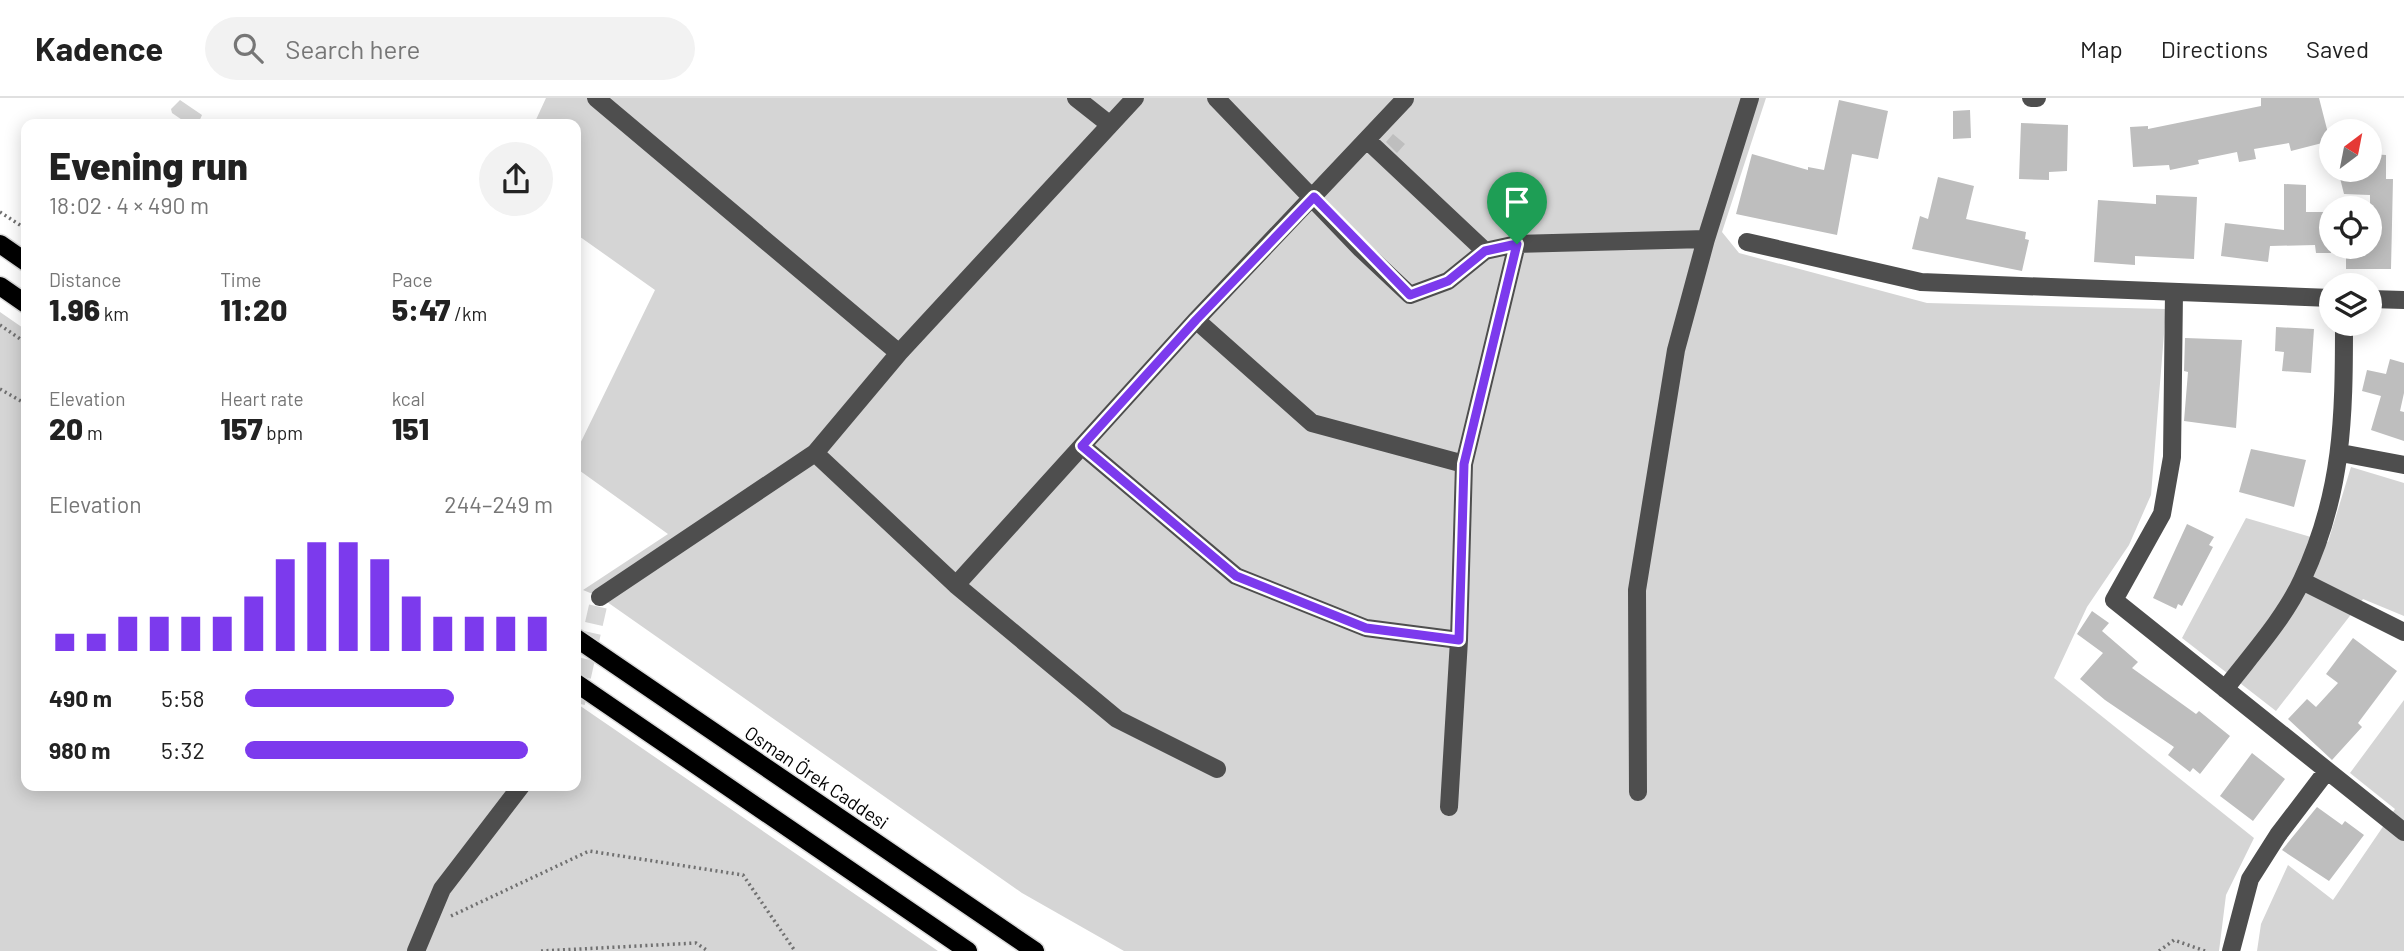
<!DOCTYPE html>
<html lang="en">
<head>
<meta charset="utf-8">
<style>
	:root { --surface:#fff; --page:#f2f2f2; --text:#222; --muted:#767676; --line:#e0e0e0; --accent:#7c3aed }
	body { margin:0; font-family:Barlow,sans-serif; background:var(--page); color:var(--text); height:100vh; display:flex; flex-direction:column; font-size:26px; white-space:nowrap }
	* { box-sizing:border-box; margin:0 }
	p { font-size:23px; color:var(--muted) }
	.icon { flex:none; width:38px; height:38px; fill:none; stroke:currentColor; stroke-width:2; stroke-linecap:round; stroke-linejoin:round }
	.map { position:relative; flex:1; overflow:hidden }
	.side { position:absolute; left:21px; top:21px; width:560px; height:672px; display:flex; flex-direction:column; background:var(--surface); border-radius:14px; box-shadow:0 4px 18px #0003 }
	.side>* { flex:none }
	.needle { width:46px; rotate:32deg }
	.controls { position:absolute; left:2319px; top:21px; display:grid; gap:14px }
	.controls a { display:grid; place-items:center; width:63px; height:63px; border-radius:50%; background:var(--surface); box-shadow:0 4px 18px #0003; font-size:35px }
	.pin { position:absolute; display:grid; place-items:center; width:60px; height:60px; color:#fff; margin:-72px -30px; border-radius:50% 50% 50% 0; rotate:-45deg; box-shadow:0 0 7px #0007 }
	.pin .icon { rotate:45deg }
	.round { display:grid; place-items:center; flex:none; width:74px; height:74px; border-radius:37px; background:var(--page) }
	.overview { display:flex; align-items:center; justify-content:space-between; height:119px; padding:0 28px }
	h1 { font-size:38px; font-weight:800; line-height:52px }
	.metrics { display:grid; grid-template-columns:repeat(3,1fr); gap:10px; height:119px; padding:7px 28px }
	.metrics div { display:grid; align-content:center }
	.metrics b { font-size:30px; font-weight:800 }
	.metrics small { font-size:19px; font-weight:400 }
	.metrics p { font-size:19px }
	.chart { height:196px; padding:14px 28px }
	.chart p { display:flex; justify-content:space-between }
	.chart svg { width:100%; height:126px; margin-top:7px; stroke:var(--accent); stroke-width:6 }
	ul { padding:0 28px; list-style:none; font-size:23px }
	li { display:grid; grid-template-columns:112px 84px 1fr; align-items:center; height:52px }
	li i { height:18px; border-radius:9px; background:var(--accent) }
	header { display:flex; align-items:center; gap:42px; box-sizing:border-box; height:98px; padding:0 35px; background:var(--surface); border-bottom:2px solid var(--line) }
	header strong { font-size:33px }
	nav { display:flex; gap:38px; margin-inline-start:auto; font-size:24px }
	.search { width:490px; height:63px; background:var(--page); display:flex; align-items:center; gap:18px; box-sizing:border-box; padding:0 24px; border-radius:38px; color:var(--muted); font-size:26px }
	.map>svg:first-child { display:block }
	.green { fill:#d5d5d5 }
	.building { fill:#bebebe }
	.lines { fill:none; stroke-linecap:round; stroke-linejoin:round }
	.minor-tunnel { stroke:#d9d9d9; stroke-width:18; stroke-dasharray:18 9; stroke-linecap:butt }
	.major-casing { stroke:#dbdbdb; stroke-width:21 }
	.path { stroke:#707070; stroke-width:3.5; stroke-dasharray:2 3.5; stroke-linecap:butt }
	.minor { stroke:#4e4e4e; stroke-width:18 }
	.major { stroke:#000; stroke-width:18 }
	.route-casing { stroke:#fff; stroke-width:14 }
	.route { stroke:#7c3aed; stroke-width:9 }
	.labels { text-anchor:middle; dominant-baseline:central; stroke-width:5; stroke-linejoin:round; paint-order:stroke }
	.street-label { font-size:19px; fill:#000; stroke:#fff }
</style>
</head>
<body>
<header>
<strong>Kadence</strong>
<div class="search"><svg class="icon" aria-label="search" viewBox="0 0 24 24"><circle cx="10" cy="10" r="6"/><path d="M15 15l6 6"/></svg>Search here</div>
<nav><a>Map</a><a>Directions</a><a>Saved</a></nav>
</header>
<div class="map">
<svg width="2404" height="853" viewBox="0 0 2404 853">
	<rect width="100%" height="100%" fill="#fff"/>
	<!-- green -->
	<path class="green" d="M546,0H1766L1722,134L1739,155L1927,205L2166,211L2151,397L2129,447L2087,509L2054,580L2254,740L2226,797L2219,853H1124L1022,795L600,499L583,492L668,436L576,370V354L655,192L576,136V26H534Z
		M180,2L202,17L198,26H188L172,15L171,11Z
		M0,214L26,232V688H576V605L938,853H0Z
		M2351,369L2404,385V518L2363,501L2276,613L2182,540L2246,420L2328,444Z
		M2404,602V853H2257L2261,826L2288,767L2333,802L2395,711L2350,675Z"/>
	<!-- building -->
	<path class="building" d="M2261,0H2319L2330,43L2291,53L2289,45L2254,51L2256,61L2239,64L2237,54L2198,62L2199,66L2170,72L2169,67L2133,69L2130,29L2148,28V31L2261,8Z
		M1839,2L1888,13L1878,61L1852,56L1837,137L1736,116L1752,56L1808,72V69L1824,72Z
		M1970,12L1971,40L1953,41V13Z
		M2021,25L2068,27L2067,73L2049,74V82L2019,81Z
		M1393,36L1405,46L1397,55L1386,44Z
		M2370,56L2386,57V81H2393L2391,171H2346V149H2370V97L2344,96L2338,72H2370Z
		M1938,79L1974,88L1966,121L2026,134L2025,141L2029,142L2022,173L1912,151L1920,118L1928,121Z
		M2284,86L2306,87V114H2331V155H2316L2315,147L2270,148L2268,164L2221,158L2225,125L2284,132Z
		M2156,97L2197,99L2194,161L2135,158V167L2094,164L2098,102L2156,106Z
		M2276,229L2314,231L2311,275L2282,273L2284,254L2275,253Z
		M2185,240L2242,242L2236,330L2184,323L2188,274L2184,273Z
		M2390,261L2404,265V295L2400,313L2404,314V343L2371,332L2381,298L2362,293L2367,272L2386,276Z
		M2251,351L2306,362L2294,409L2239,394Z
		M2187,426L2214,439L2209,447L2213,449L2182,508L2178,506L2176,511L2153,500Z
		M2092,513L2109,525L2102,533L2138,564L2132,570L2196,616L2199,613L2230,638L2200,676L2193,670L2190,674L2168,657L2174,649L2105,602L2080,581L2103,555L2077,536Z
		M2353,540L2397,573L2358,625L2362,629L2332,662L2288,621L2307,601L2316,609L2338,585L2326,576Z
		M2252,655L2285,681L2253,723L2220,698Z
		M2317,709L2342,727L2345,723L2364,737L2329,783L2282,752Z"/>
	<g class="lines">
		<!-- minor-tunnel -->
		<path class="minor-tunnel" d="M576,605L600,499"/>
		<!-- major casing -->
		<g class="major-casing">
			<path id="major" d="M0,146L26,164
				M0,188L26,206
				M576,540L1035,853
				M576,585L968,853"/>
		</g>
		<!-- path -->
		<path class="path" d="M0,114L26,131
			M0,227L26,245
			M0,291L26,306
			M451,818L589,753L743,777L795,853
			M541,853L696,845L708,853
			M2159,853L2174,842L2205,853"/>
		<!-- minor -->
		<path class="minor" d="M596,0L899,255
			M1076,0L1109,26
			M1216,0L1361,151L1410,197L1448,183L1485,153L1517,146L1706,141
			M2031,0H2037
			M1367,42L1485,153
			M1747,144L1921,184L2331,200
			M2174,194L2172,359L2162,416L2114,502L2404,734
			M2370,201L2404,202
			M1196,222L1312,325L1464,366
			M1082,348L1236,478L1366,530L1459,542
			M815,355L899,255L1135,0
			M2341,355L2404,367
			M2302,483L2404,534
			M956,487L1196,222L1405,1
			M600,499L815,355L956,487L1117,621L1217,671
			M2225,591C2251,557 2284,521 2302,482C2343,395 2344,319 2344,226
			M1638,694L1637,492L1676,252L1706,141L1750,0
			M1449,709L1459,542L1464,366L1517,146
			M416,853L442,791L521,688
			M2231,853L2250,781L2278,737L2326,674"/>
		<!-- major -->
		<use href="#major" class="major"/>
	</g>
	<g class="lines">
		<!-- route casing -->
		<g class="route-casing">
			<path id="route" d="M1314,99L1410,197L1448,183L1485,153L1517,146L1464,366L1459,542L1366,530L1236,478L1082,348L1196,222Z"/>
		</g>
		<!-- route -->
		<use href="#route" class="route"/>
	</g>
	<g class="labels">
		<!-- street labels -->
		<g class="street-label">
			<text transform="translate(817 679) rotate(34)">Osman Örek Caddesi</text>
		</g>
	</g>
</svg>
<div class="controls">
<a><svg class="needle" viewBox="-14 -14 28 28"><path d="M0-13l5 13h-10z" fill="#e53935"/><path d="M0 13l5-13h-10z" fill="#767676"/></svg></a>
<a><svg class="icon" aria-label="locate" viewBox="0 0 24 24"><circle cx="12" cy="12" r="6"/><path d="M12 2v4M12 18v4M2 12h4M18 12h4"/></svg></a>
<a><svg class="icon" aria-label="layers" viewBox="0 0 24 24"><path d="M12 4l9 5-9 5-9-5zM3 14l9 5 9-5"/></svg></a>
</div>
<div class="pin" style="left:1517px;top:146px;background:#1e9e55"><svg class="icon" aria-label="arrive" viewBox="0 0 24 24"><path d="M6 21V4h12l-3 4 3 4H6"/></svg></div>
<section class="side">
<div class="overview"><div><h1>Evening run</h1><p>18:02 · 4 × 490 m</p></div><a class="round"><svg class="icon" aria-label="share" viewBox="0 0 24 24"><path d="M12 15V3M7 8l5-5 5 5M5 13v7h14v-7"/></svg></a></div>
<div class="metrics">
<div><p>Distance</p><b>1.96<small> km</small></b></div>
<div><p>Time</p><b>11:20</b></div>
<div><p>Pace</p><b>5:47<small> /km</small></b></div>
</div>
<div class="metrics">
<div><p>Elevation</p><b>20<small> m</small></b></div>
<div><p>Heart rate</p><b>157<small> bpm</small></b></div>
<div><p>kcal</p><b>151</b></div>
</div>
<div class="chart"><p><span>Elevation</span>244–249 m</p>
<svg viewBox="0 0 160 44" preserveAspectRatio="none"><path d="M5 44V38M15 44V38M25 44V32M35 44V32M45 44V32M55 44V32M65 44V25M75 44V12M85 44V6M95 44V6M105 44V12M115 44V25M125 44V32M135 44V32M145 44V32M155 44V32"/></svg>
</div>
<ul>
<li><b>490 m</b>5:58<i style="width:68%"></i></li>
<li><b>980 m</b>5:32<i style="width:92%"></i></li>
</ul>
</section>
</div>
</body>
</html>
